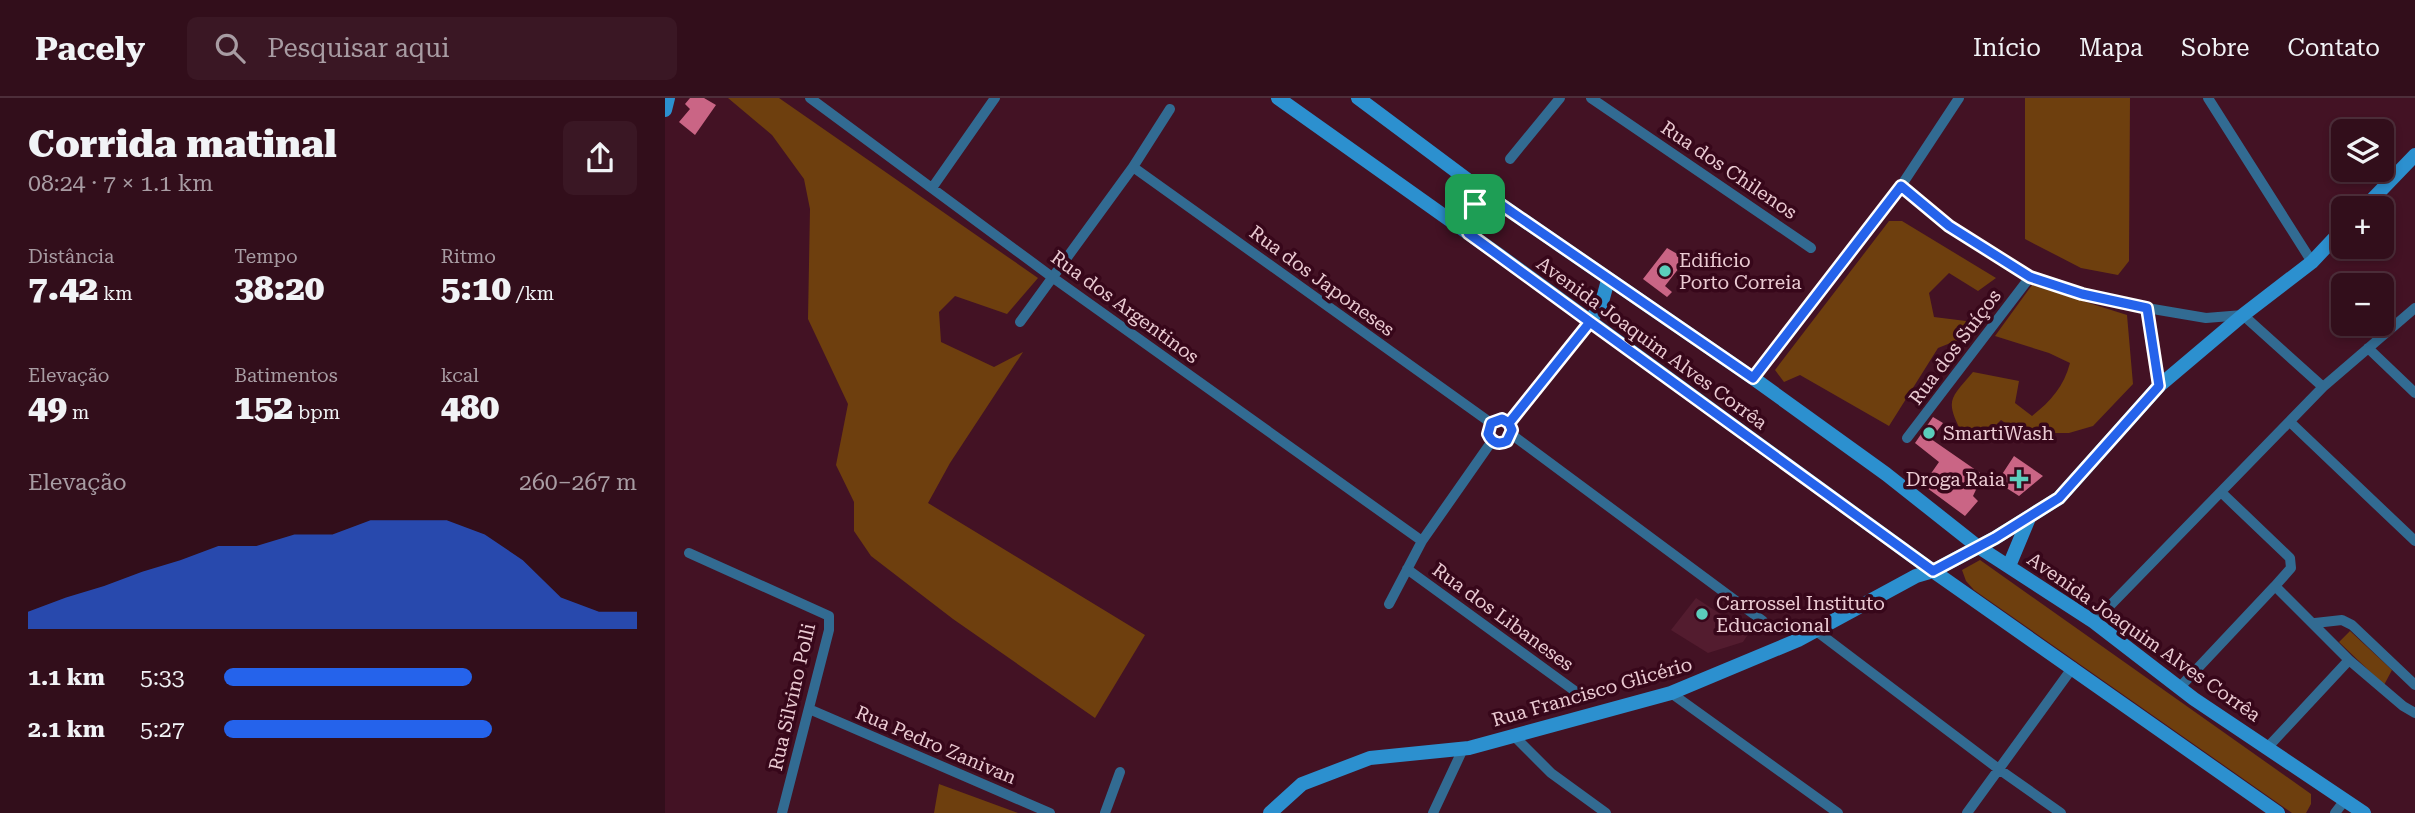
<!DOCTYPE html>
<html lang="pt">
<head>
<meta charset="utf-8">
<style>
	:root { --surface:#320e1b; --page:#3a1724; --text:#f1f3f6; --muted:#a89ca3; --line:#4d2e3a; --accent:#2563eb }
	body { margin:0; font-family:"Roboto Serif",serif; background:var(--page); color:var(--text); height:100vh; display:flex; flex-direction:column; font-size:26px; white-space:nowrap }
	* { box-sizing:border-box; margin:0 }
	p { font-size:23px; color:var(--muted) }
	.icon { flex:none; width:38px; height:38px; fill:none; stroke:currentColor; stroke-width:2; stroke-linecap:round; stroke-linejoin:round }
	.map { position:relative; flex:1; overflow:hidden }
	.sheet { display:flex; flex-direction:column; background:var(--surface); width:665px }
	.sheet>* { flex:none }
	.controls { position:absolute; left:1666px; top:21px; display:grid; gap:14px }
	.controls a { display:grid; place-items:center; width:63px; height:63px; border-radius:10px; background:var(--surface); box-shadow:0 4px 10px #0003,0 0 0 2px var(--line); font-size:35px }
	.pin { position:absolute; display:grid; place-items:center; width:60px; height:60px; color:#fff; margin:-30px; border-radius:14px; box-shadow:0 4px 10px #0006 }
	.round { display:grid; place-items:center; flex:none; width:74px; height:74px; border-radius:10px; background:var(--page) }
	.head { display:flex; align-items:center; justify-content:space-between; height:119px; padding:0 28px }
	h1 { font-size:38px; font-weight:800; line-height:52px }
	.figures { display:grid; grid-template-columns:repeat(3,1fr); gap:10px; height:119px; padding:7px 28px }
	.figures div { display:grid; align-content:center }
	.figures b { font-size:35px; font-weight:800 }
	.figures small { font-size:19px; font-weight:400 }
	.figures p { font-size:19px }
	.chart { height:196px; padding:14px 28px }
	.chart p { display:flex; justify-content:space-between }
	.chart svg { width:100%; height:126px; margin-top:7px; fill:var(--accent); opacity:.7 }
	ul { padding:0 28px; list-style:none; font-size:23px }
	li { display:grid; grid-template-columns:112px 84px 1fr; align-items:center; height:52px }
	li i { height:18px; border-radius:9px; background:var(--accent) }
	header { display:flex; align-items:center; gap:42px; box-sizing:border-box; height:98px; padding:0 35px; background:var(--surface); border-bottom:2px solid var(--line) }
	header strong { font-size:33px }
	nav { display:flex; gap:38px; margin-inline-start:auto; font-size:24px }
	.search { width:490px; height:63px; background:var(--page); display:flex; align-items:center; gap:18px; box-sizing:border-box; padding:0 24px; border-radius:10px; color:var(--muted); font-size:26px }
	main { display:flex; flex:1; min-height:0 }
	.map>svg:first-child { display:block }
	.built { fill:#531c2f }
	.green { fill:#6e3f0e }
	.building { fill:#ca6585 }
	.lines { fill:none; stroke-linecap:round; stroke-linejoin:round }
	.street { stroke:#326b92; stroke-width:10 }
	.secondary { stroke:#2c90cf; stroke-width:14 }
	.route-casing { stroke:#fff; stroke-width:14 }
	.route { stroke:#2563eb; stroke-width:9 }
	.poi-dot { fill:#5bcebc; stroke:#37071a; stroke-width:2.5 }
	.labels { text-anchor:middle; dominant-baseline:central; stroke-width:7; stroke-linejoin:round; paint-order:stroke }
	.street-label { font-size:19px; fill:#ebcbd3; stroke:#37071a }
	.poi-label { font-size:19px; fill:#ebcbd3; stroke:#37071a; text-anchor:start }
</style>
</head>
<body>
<header>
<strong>Pacely</strong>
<div class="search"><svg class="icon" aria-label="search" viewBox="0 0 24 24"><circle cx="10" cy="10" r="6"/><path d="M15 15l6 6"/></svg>Pesquisar aqui</div>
<nav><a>Início</a><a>Mapa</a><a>Sobre</a><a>Contato</a></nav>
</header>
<main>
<section class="sheet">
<div class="head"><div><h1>Corrida matinal</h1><p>08:24 · 7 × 1.1 km</p></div><a class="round"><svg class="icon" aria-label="share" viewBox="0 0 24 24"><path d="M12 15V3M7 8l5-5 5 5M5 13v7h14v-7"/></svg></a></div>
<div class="figures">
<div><p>Distância</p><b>7.42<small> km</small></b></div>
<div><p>Tempo</p><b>38:20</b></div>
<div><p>Ritmo</p><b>5:10<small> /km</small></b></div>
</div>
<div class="figures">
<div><p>Elevação</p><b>49<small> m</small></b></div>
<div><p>Batimentos</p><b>152<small> bpm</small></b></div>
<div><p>kcal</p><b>480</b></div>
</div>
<div class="chart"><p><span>Elevação</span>260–267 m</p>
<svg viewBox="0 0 160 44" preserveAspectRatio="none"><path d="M0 44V38L10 33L20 29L30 24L40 20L50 15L60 15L70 11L80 11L90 6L100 6L110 6L120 11L130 20L140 33L150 38L160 38V44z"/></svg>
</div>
<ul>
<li><b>1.1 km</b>5:33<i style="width:60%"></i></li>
<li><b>2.1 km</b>5:27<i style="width:65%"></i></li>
</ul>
</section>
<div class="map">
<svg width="1750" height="715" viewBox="0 0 1750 715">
	<rect width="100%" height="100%" fill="#431224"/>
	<!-- built -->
	<path class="built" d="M1031,500L1084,535L1078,544L1043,555L1006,532Z"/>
	<!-- green -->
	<path class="green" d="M63,0H114L373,180L342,216L290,198L274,214L276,244L329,269L358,254L285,365L263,405L480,537L430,620L288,521L206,458L189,433V404L171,367L183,306L143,221L145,111L139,81L107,37Z
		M1360,0H1465L1464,163L1453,177L1416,170L1360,141Z
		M1224,123H1237L1331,180L1313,193L1284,175L1264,195L1269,219L1301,223L1303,238L1273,250L1224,328L1135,277L1119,284L1110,272Z
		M1367,187L1462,217L1468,286L1428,328L1404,335H1355L1336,322L1320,338L1298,337C1280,302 1284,302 1308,274L1354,283L1350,305L1367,318C1386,303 1399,288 1405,265L1384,255L1330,238Z
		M1315,462L1646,696V706L1641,715H1627L1309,492L1301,483L1297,472Z
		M1685,533L1727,572L1719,587L1674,544Z
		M274,686L353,715H269Z"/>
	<!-- building -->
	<path class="building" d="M25,0H39L51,7L30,37L14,24L25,11L20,6Z
		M1002,150L1021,161L1000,188L1007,194L1002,199L978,181Z
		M1268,319L1278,325L1266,341L1318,377L1308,398L1313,403L1300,418L1258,387L1274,364L1250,345Z
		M1349,358L1378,378L1354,398L1332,384Z"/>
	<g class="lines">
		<!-- street -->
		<path class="street" d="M145,0L387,179L757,443
			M926,0L1146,150
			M1543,0L1647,164
			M845,61L895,0
			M468,69L826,325
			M1236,88L1284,128L1365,179L1417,196L1482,210L1541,220L1578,217L1658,289
			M267,90L330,0
			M1482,210L1494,288
			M355,224L468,69L505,11
			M1703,250L1750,295
			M1088,280L1236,88L1294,0
			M823 333a12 12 0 1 1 24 0a12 12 0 1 1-24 0Z
			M1625,324L1750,443
			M844,325L925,224
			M846,336L1098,523
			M1242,340L1365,179
			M1557,395L1625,460L1626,470L1610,488L1684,562L1738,608L1750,615
			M24,455L164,518V532L117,715
			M742,471L914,596
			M724,506L757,443L827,343
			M1429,524L1658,289L1750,210
			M1650,525L1677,522L1687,527L1750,587
			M1150,532L1335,672L1396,715
			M1515,589L1610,488
			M1006,595L1173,715
			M144,611L385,715
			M848,637L886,675L941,715
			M1602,650L1684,562
			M440,715L455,674
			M768,715L798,651
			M1302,715L1408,569
			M1670,715L1680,702"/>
		<!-- secondary -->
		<path class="secondary" d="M613,0L834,157L1268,473L1613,715
			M693,0L835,106L1088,280L1221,376L1312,448L1429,524L1529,601L1699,715
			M0,12L3,0
			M1699,110L1750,57
			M803,135C802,123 800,114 810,106H835
			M925,224L937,204L943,182
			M1344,468L1364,420
			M605,715L637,686L705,660L804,650L1006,595L1133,542L1251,478L1268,473L1330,440L1394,400L1494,288L1578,217L1647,164L1678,131"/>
	</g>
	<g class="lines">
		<!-- route casing -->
		<g class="route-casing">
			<path id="route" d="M810,106C800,114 802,123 803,135L925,224L844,325L847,332L842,343C834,347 827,345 823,336L826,325L837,321L844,325L925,224L1268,473L1330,440L1394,400L1494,288L1482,210L1417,196L1365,179L1284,128L1236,88L1088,280L835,106H810"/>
		</g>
		<!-- route -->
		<use href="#route" class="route"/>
	</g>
	<!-- markers -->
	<g class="poi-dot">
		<circle cx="1000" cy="173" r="7"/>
		<circle cx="1264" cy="335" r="7"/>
		<path d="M1350.5 370.5h7v7h7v7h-7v7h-7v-7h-7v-7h7z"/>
		<circle cx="1037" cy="516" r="7"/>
	</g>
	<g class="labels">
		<!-- street labels -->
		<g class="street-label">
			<text transform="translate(1064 72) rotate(34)">Rua dos Chilenos</text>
			<text transform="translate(657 183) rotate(36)">Rua dos Japoneses</text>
			<text transform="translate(460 209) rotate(36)">Rua dos Argentinos</text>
			<text transform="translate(987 245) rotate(36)">Avenida Joaquim Alves Corrêa</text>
			<text transform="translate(1290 249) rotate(-53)">Rua dos Suíços</text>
			<text transform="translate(838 519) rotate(36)">Rua dos Libaneses</text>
			<text transform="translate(1479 539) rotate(35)">Avenida Joaquim Alves Corrêa</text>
			<text transform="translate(927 594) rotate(-16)">Rua Francisco Glicério</text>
			<text transform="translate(127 599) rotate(-77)">Rua Silvino Polli</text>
			<text transform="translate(271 647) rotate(23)">Rua Pedro Zanivan</text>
		</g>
		<!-- poi labels -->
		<g class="poi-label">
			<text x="1014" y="162">Edificio<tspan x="1014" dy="22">Porto Correia</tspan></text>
			<text x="1278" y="335">SmartiWash</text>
			<text x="1340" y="381" text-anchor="end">Droga Raia</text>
			<text x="1051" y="505">Carrossel Instituto<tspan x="1051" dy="22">Educacional</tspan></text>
		</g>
	</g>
</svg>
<div class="controls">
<a><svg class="icon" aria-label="layers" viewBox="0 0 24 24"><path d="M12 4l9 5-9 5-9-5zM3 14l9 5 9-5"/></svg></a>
<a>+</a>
<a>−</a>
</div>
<div class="pin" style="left:810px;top:106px;background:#1e9e55"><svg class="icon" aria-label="arrive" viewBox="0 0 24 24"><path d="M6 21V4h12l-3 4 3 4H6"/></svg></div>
</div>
</main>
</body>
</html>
